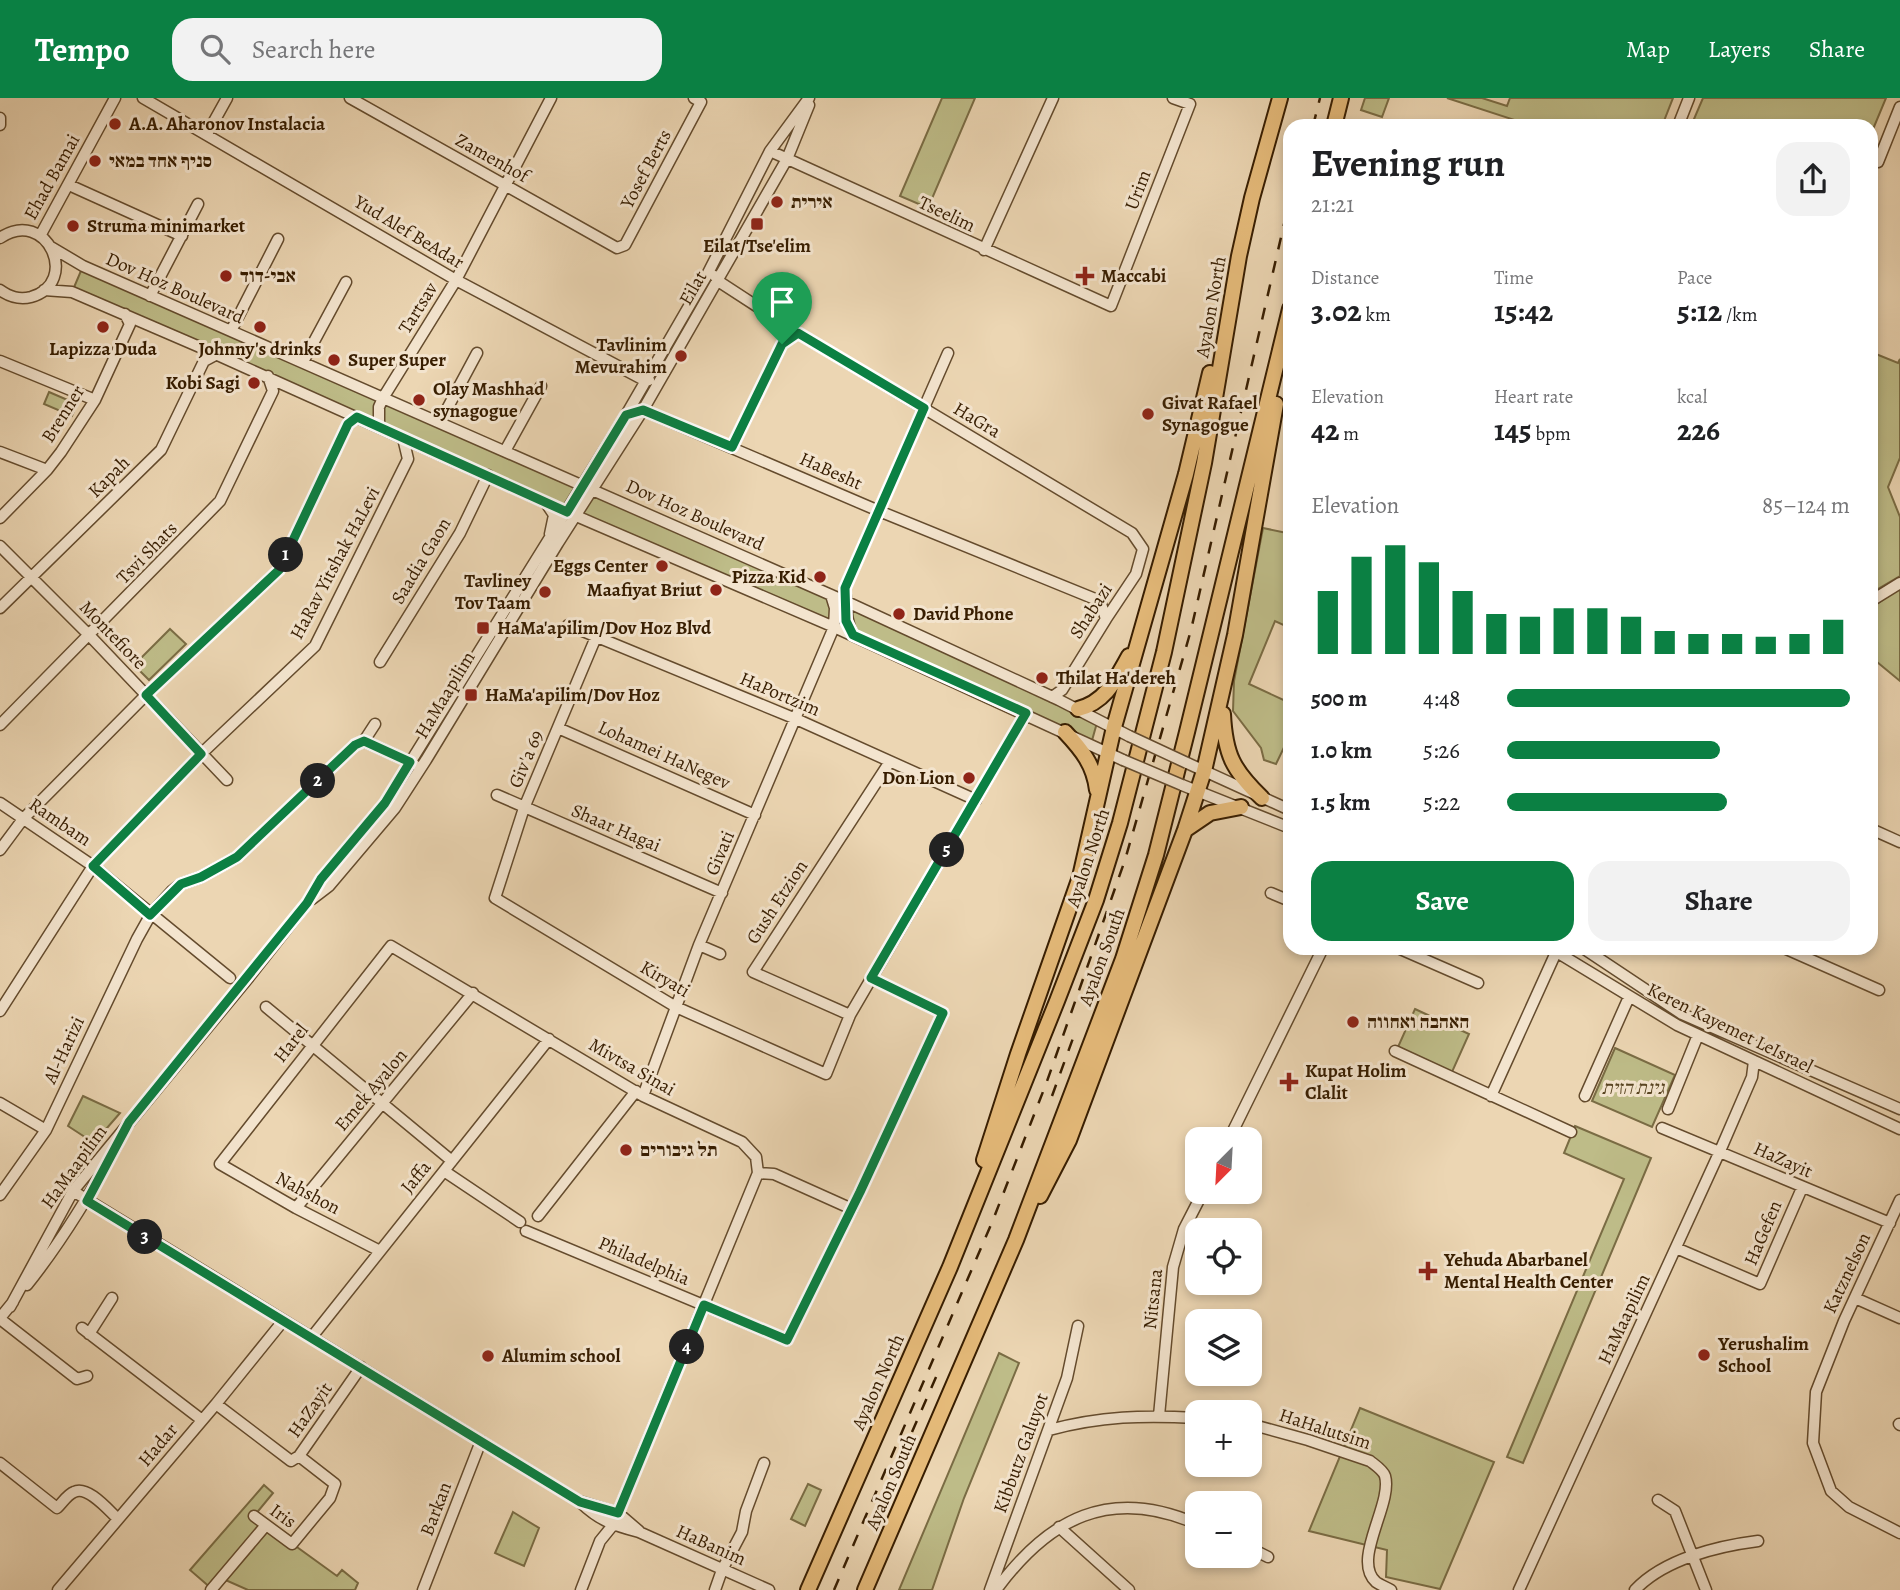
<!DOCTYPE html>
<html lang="en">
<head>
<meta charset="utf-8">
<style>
	:root { --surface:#fff; --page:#f2f2f2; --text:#202124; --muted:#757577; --accent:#0b8043 }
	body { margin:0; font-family:Alegreya,"Frank Ruhl Libre",serif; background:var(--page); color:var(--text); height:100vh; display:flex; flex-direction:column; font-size:26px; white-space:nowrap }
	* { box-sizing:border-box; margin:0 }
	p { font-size:23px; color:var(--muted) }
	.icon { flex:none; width:38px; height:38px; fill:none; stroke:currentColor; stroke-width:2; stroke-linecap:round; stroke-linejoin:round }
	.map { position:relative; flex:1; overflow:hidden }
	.panel { position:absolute; left:1283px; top:21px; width:595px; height:836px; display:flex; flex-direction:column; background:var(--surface); border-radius:21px; box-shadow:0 4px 10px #0003 }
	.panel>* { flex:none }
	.needle { width:46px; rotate:204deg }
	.buttons { position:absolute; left:1185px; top:1029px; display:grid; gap:14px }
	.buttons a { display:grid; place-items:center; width:77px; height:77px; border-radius:14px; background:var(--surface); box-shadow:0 4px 10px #0003; font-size:35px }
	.pin { position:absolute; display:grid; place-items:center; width:60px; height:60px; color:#fff; margin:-72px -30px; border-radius:50% 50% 50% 0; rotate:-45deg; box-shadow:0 0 7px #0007 }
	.pin .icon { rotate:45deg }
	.km { position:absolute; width:35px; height:35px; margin:-18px; border-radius:50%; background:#222; color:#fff; font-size:19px; line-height:35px; text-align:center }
	.round { display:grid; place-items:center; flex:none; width:74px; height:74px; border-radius:21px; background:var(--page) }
	.overview { display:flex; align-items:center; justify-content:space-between; height:119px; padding:0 28px }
	h1 { font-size:38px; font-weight:600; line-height:52px }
	.stats { display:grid; grid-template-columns:repeat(3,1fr); gap:10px; height:119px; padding:7px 28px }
	.stats div { display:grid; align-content:center }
	.stats b { font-size:30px; font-weight:600 }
	.stats small { font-size:19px; font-weight:400 }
	.stats p { font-size:19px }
	.chart { height:196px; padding:14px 28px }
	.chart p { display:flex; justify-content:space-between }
	.chart svg { width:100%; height:126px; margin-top:7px; stroke:var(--accent); stroke-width:6 }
	.primary-button { display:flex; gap:14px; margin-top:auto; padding:14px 28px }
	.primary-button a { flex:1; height:80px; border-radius:21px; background:var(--accent); color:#fff; font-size:28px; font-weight:600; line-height:80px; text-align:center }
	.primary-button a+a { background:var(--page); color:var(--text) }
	ul { padding:0 28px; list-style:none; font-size:23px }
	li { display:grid; grid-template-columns:112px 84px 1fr; align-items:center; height:52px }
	li i { height:18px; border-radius:9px; background:var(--accent) }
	header { display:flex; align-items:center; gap:42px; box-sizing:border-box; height:98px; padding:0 35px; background:var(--accent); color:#fff }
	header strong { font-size:33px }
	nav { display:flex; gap:38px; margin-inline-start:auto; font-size:24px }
	.search { width:490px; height:63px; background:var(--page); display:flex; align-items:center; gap:18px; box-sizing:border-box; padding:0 24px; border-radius:21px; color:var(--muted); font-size:26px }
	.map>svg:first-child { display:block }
	.green { fill:#bebc88; stroke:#7a6c44; stroke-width:2 }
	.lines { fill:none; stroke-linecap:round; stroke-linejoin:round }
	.minor-casing { stroke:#644b2d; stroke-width:13 }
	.highway-casing { stroke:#371d00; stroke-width:18 }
	.minor { stroke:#f3e4ce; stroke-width:10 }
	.highway { stroke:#e6bb7a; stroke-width:14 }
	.rail { stroke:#371d00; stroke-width:2.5; stroke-dasharray:12 12; stroke-linecap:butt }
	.minor-bridge-casing { stroke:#644b2d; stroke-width:13; stroke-linecap:butt }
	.minor-bridge { stroke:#f3e4ce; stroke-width:10 }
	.route-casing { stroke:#fff; stroke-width:14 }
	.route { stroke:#0b8043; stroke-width:9 }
	.poi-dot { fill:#8f2418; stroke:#f3e4ce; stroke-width:2.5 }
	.labels { text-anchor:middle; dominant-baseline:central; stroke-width:6; stroke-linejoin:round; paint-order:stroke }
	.poi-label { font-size:19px; font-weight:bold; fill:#371d00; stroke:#f3e4ce; text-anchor:start }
	.street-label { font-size:19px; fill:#371d00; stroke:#f3e4ce }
	.park-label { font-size:19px; font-style:italic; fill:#594522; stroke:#f3e4ce }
</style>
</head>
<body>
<header>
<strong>Tempo</strong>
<div class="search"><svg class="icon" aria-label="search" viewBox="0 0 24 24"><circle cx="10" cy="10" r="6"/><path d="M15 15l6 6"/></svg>Search here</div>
<nav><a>Map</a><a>Layers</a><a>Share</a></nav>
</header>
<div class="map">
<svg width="1900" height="1492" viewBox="0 0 1900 1492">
	<rect width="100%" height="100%" fill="#ecd6b3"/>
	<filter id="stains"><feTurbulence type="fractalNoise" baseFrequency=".00286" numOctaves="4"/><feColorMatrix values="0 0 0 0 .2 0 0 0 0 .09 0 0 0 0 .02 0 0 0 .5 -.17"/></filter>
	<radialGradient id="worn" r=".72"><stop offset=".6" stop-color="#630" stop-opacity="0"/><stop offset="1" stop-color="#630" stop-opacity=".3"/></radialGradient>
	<!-- green -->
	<path class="green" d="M942,0H975L928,110L900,98Z
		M1365,0H1389L1382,19L1361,12Z
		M1447,0H1482L1507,8L1510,0H1673L1662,28H1533Z
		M1703,0H1886L1871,36V28H1691Z
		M83,168L583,387L567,414L72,194Z
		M1871,254L1898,265L1900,261V360L1888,389L1900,419V478L1871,495Z
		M49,294L77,306L72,318L44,306Z
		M594,391L831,497L834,529L577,418Z
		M1263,430L1287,435L1286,470L1290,471V530L1275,523L1249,586L1290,605V637L1276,666L1264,662L1261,650L1233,613L1234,583Z
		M1900,490V583L1871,559V510Z
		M847,504L1098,621L1091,646L853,537Z
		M170,531L186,546L149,582L134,567Z
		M1415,911L1469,936L1452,974L1398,949Z
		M1615,950L1675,977L1652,1029L1592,1003Z
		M83,998L120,1015L94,1045L68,1028Z
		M1575,1028L1651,1060L1523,1365L1507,1359L1624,1081L1564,1055Z
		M999,1255L1019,1265L964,1400L932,1492H899Z
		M1360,1310L1494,1364L1440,1491L1386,1479L1387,1452L1309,1433Z
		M808,1386L821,1392L805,1428L791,1421Z
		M264,1387L273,1395L254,1418L337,1478L342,1472L358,1485L355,1492H248L221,1480L212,1491L190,1472Z
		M513,1414L539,1430L524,1468L495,1455Z"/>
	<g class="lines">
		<!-- minor casing -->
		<g class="minor-casing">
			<path id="minor" d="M143,0L456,182L646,283L649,282
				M350,0L617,150L625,147L701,4L694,0
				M0,20V27
				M1678,28L1689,0
				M207,36L227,0
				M770,53L1111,208L1190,6L1173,0
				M1878,64L1900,9
				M69,87L182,138
				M40,138L115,0
				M0,140C47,108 81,185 31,199C19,202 10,199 0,192
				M51,149L83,168L847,504L1059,602L1129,638
				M984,152L1053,0
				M715,178L718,183L798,235L1132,435L1143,451L1136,476L1106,521L1062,592L1052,599
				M44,192L72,194L202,250L567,414L834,529L1123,662
				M150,198L198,106
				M231,233L278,141
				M0,263L95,302
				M303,264L346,184
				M639,313L643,312L879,413L1100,503L1106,521
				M440,324L477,255
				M379,328V309L383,300L456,182L551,0
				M732,349L782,246L798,235
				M505,353L541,288
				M0,354L47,372
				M546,405L554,417L550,436
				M0,420L47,372L61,354L95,302L130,226L125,216
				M0,448L90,538L227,682
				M1871,503L1900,485
				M0,510L161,352L204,263L217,256
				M568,527L796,621L976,702
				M853,537C845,521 847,507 845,490L948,255
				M596,539L524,710L495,800L676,909L826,976L850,917L1026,615
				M380,564L460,435L488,377
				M0,627L220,403L273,293L268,278
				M558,630L755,717
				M364,643L414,666
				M1187,665L1290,712
				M1182,687L1290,730
				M497,697L722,795
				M0,705L93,768L230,880
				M1871,731L1900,744
				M0,752L23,721L146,597L279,472L348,326L357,319
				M1271,795L1290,803
				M312,801L329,788L395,710L426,662L558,445L643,312L787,61L809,7
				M699,847L720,856
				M1398,850L1478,885
				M1550,850L1677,927L1900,1031
				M1583,850L1682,916L1900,1011
				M1784,850L1879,892
				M266,909L452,1063
				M0,913L93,768L201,656L315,548L408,361L403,340
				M850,917L753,874L889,665
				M1395,953L1571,1034
				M643,998L699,847L834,529L835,510L831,497
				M1491,998L1558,850
				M1585,998L1629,899
				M0,1005L46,1032
				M1668,1011L1698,937
				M1662,1030L1890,1125
				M1229,1041L1323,850
				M444,1073L520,1124
				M758,1075L774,1076L852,1111
				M73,1093L580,1404C600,1423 613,1427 639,1434L769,1492
				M0,1097L46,1032L137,841L151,816L172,793L181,786L201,779L237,759L355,647L364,643L375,626
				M1900,1102L1844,1223L1816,1294L1813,1345L1831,1393L1849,1409L1900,1435
				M296,1110L473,895
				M538,1118L636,993
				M526,1133L787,1242L860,1094L943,915L871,880
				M1676,1150L1760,1186L1802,1090
				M380,1153L296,1110L220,1066L391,848L643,998L742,1044L756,1059L758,1075
				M27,1187C62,1143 90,1097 117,1047
				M1855,1200L1900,1220
				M10,1209L73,1093L249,879L307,805L321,781L385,705L626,317L707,177L770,53L809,0
				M0,1220L13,1204
				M0,1221L77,1281L87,1278
				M82,1230L202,1322
				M89,1236L112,1200
				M311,1240L549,941
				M216,1306L291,1363L299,1358L361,1269
				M1159,1318L1173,1169L1184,1131L1203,1094
				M1250,1326L1308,1342L1370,1363C1375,1367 1383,1372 1385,1378C1393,1406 1351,1462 1376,1484C1380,1487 1386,1489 1391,1492
				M1899,1326L1900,1327
				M1049,1332C1101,1318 1144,1317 1197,1320
				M0,1365L57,1410C62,1405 68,1396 74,1394C88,1387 109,1413 118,1421
				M1658,1402L1675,1413L1706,1492
				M582,1404L618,1415L639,1433
				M254,1418L292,1446L330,1400L335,1386L299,1358
				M1059,1429L1129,1492
				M1250,1450L1268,1459
				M58,1492L216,1306L283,1223
				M211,1492L266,1427
				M423,1492L481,1343
				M581,1492L600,1443L613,1427L758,1075
				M715,1492L722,1472L742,1434L746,1413L764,1365
				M990,1492L1067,1280L1078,1228
				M996,1492C1049,1420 1110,1388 1197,1426
				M1519,1492L1720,1053L1752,979L1754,963
				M1635,1492C1664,1461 1718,1448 1758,1443"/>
		</g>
		<!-- highway casing -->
		<g class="highway-casing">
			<path id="highway" d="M1334,28L1341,0
				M1078,611C1106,604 1116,581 1129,558
				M1223,616C1225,657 1233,672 1262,700
				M1065,634C1082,652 1094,667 1097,692
				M1185,732L1210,715L1241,709
				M984,1062L1018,956L1080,779L1114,629L1186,376L1210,275
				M1040,1098L1069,1042L1185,732L1204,673L1235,537L1276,306
				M808,1492L950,1169L1057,903L1096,802L1120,725L1164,554L1204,365L1239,158L1252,100L1280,0
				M865,1492L1016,1142L1123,861L1156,757L1187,634L1290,211"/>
		</g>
		<!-- minor -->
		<use href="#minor" class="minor"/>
		<!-- highway -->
		<use href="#highway" class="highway"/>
		<!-- rail -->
		<path class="rail" d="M1313,28L1320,0
			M1052,998L1076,932
			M912,1334L940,1270
			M834,1492L993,1122L1046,986L1125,762L1191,532L1290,100"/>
		<!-- minor-bridge casing -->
		<g class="minor-bridge-casing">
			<path id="minor-bridge" d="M1129,638L1187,665
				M1123,662L1182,687"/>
		</g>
		<!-- minor-bridge -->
		<use href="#minor-bridge" class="minor-bridge"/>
	</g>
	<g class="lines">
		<!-- route casing -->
		<g class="route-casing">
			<path id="route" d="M798,235L924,310L845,490L846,523L853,537L1026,615L871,880L943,915L860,1094L790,1236L787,1242L704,1207L618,1415L580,1404L87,1103L129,1024L307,805L321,781L385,705L410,664L364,643L355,647L237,759L201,779L181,786L150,817L93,768L201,656L146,597L279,472L348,326L357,319L567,414L626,317L643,312L732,349L782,246Z"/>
		</g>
		<!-- route -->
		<use href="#route" class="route"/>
	</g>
	<!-- markers -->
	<g class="poi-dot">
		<circle cx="115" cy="26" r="7"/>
		<circle cx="95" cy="63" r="7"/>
		<circle cx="777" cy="104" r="7"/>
		<rect x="750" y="119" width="14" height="14" rx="3.5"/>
		<circle cx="73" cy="128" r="7"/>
		<circle cx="226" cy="178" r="7"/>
		<path d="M1081.5 167.5h7v7h7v7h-7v7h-7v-7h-7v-7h7z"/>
		<circle cx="103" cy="229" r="7"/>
		<circle cx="260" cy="229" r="7"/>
		<circle cx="681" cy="258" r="7"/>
		<circle cx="334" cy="262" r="7"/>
		<circle cx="254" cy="285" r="7"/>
		<circle cx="419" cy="302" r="7"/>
		<circle cx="1148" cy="316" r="7"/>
		<circle cx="662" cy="468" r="7"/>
		<circle cx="820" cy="479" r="7"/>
		<circle cx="716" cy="492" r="7"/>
		<circle cx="545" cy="494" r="7"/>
		<circle cx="899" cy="516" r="7"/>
		<rect x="476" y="523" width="14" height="14" rx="3.5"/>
		<circle cx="1042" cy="580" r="7"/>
		<rect x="464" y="590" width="14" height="14" rx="3.5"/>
		<circle cx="969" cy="680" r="7"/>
		<circle cx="1353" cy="924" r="7"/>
		<path d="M1285.5 973.5h7v7h7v7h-7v7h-7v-7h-7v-7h7z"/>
		<circle cx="626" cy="1052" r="7"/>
		<path d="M1424.5 1162.5h7v7h7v7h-7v7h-7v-7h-7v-7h7z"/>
		<circle cx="1704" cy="1257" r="7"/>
		<circle cx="488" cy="1258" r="7"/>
	</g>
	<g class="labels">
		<!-- poi labels -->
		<g class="poi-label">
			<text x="129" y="26">A.A. Aharonov Instalacia</text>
			<text x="109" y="63">סניף אחד במאי</text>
			<text x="791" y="104">אירית</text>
			<text x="87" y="128">Struma minimarket</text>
			<text x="757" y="148" text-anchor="middle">Eilat/Tse'elim</text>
			<text x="240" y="178">אבי-דוד</text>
			<text x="1101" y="178">Maccabi</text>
			<text x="667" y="247" text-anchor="end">Tavlinim<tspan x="667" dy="22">Mevurahim</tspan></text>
			<text x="103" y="251" text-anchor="middle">Lapizza Duda</text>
			<text x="260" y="251" text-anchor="middle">Johnny's drinks</text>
			<text x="348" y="262">Super Super</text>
			<text x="240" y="285" text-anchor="end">Kobi Sagi</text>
			<text x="433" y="291">Olay Mashhad<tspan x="433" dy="22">synagogue</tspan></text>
			<text x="1162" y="305">Givat Rafael<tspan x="1162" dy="22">Synagogue</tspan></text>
			<text x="648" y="468" text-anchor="end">Eggs Center</text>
			<text x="806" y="479" text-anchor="end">Pizza Kid</text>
			<text x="531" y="483" text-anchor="end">Tavliney<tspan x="531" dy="22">Tov Taam</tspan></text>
			<text x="702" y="492" text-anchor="end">Maafiyat Briut</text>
			<text x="913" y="516">David Phone</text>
			<text x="497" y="530">HaMa'apilim/Dov Hoz Blvd</text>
			<text x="1056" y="580">Thilat Ha'dereh</text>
			<text x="485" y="597">HaMa'apilim/Dov Hoz</text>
			<text x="955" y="680" text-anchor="end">Don Lion</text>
			<text x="1367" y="924">האהבה ואחווה</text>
			<text x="1305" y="973">Kupat Holim<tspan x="1305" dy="22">Clalit</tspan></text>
			<text x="640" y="1052">תל גיבורים</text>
			<text x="1444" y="1162">Yehuda Abarbanel<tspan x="1444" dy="22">Mental Health Center</tspan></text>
			<text x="1718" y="1246">Yerushalim<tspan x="1718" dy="22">School</tspan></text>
			<text x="502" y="1258">Alumim school</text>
		</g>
		<!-- street labels -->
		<g class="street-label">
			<text transform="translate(492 60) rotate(29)">Zamenhof</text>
			<text transform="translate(646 71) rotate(-62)">Yosef Berts</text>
			<text transform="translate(52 79) rotate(-61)">Ehad Bamai</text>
			<text transform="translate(1138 92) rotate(-69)">Urim</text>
			<text transform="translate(947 116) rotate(25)">Tseelim</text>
			<text transform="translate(409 134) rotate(31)">Yud Alef BeAdar</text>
			<text transform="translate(175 190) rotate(24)">Dov Hoz Boulevard</text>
			<text transform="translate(693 190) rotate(-60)">Eilat</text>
			<text transform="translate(1211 209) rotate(-80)">Ayalon North</text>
			<text transform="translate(418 210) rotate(-58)">Tartsav</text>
			<text transform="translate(63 316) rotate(-58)">Brenner</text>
			<text transform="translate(977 322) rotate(31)">HaGra</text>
			<text transform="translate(831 373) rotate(24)">HaBesht</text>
			<text transform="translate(109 379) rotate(-45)">Kapah</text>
			<text transform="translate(695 417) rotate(24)">Dov Hoz Boulevard</text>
			<text transform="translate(147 455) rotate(-46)">Tsvi Shats</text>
			<text transform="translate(421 463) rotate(-59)">Saadia Gaon</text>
			<text transform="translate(335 465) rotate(-62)">HaRav Yitshak HaLevi</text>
			<text transform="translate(1091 513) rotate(-57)">Shabazi</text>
			<text transform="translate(113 537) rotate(46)">Montefiore</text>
			<text transform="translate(780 596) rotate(23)">HaPortzim</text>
			<text transform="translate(445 597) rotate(-59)">HaMaapilim</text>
			<text transform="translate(664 657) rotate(24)">Lohamei HaNegev</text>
			<text transform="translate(526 661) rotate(-67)">Giv'a 69</text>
			<text transform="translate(60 724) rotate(34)">Rambam</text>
			<text transform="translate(616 730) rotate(23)">Shaar Hagai</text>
			<text transform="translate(720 755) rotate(-67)">Givati</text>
			<text transform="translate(1088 760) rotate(-72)">Ayalon North</text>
			<text transform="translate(777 804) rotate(-57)">Gush Etzion</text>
			<text transform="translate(1102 859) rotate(-70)">Ayalon South</text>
			<text transform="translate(665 881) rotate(30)">Kiryati</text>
			<text transform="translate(1730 930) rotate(26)">Keren Kayemet LeIsrael</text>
			<text transform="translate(291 945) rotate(-52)">Harel</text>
			<text transform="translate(64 952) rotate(-65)">Al-Harizi</text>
			<text transform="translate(632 969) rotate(30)">Mivtsa Sinai</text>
			<text transform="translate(371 992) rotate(-50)">Emek Ayalon</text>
			<text transform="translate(1783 1062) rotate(24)">HaZayit</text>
			<text transform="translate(74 1069) rotate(-54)">HaMaapilim</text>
			<text transform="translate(416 1079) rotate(-51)">Jaffa</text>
			<text transform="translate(308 1095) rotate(28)">Nahshon</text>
			<text transform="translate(1763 1135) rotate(-67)">HaGefen</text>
			<text transform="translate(644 1163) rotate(23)">Philadelphia</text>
			<text transform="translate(1847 1175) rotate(-65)">Katznelson</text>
			<text transform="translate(1153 1201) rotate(-84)">Nitsana</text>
			<text transform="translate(1624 1221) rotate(-65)">HaMaapilim</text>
			<text transform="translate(878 1284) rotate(-66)">Ayalon North</text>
			<text transform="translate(310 1312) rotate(-55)">HaZayit</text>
			<text transform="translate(1325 1331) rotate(18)">HaHalutsim</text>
			<text transform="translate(158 1347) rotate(-50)">Hadar</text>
			<text transform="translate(1021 1355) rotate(-70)">Kibbutz Galuyot</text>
			<text transform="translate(891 1384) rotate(-67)">Ayalon South</text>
			<text transform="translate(436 1411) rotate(-69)">Barkan</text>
			<text transform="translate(283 1418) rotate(36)">Iris</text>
			<text transform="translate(711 1447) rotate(24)">HaBanim</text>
		</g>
		<!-- park labels -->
		<g class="park-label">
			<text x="1633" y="990">גינת הזית</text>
		</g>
	</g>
	<rect width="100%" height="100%" filter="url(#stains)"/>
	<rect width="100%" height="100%" fill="url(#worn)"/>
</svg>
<div class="buttons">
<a><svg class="needle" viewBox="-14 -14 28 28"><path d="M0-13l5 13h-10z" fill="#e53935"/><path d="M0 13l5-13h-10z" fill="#757577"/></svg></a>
<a><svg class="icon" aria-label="locate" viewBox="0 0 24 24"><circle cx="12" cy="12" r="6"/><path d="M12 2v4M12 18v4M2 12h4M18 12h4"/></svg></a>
<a><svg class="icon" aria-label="layers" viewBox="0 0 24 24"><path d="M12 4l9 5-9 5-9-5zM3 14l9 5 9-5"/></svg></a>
<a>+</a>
<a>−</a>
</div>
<div class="pin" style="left:782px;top:246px;background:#1e9e55"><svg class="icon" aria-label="arrive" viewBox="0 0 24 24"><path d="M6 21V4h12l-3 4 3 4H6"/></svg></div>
<b class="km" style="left:286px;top:457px">1</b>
<b class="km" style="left:318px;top:683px">2</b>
<b class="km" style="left:145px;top:1139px">3</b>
<b class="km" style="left:687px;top:1249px">4</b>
<b class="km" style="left:947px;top:752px">5</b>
<section class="panel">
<div class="overview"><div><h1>Evening run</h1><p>21:21</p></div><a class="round"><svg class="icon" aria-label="share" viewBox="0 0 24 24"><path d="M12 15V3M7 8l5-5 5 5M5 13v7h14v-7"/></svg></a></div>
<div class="stats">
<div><p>Distance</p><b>3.02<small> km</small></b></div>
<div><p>Time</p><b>15:42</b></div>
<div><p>Pace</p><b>5:12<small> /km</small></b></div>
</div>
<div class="stats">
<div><p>Elevation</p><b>42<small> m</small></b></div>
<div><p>Heart rate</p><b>145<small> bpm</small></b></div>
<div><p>kcal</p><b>226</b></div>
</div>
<div class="chart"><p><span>Elevation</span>85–124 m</p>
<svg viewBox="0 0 160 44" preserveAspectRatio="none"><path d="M5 44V22M15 44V10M25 44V6M35 44V12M45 44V22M55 44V30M65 44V31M75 44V28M85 44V28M95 44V31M105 44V36M115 44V37M125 44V37M135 44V38M145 44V37M155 44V32"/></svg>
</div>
<ul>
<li><b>500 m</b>4:48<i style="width:100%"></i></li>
<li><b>1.0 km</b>5:26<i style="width:62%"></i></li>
<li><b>1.5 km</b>5:22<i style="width:64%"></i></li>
</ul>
<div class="primary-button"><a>Save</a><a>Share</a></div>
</section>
</div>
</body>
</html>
